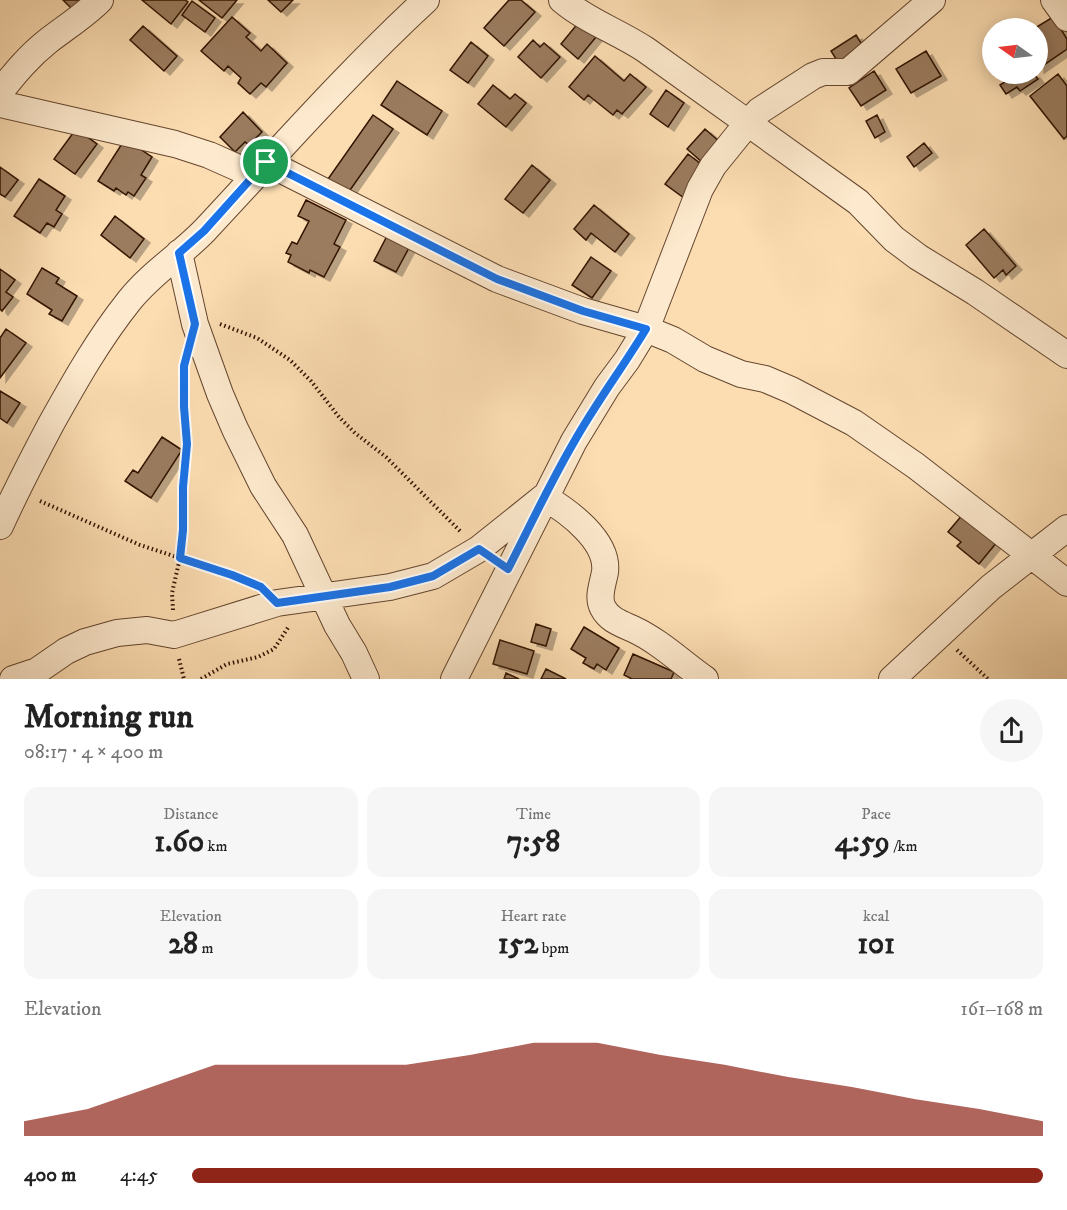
<!DOCTYPE html>
<html lang="en">
<head>
<meta charset="utf-8">
<style>
	:root { --surface:#fff; --page:#f6f6f6; --text:#222; --muted:#767676; --accent:#8f2418 }
	body { margin:0; font-family:"IM FELL DW Pica",serif; background:var(--page); color:var(--text); height:100vh; display:flex; flex-direction:column; font-size:22px; white-space:nowrap }
	* { box-sizing:border-box; margin:0 }
	p { font-size:20px; color:var(--muted) }
	.icon { flex:none; width:33px; height:33px; fill:none; stroke:currentColor; stroke-width:2; stroke-linecap:round; stroke-linejoin:round }
	.map { position:relative; height:679px; overflow:hidden }
	.details { display:flex; flex-direction:column; background:var(--surface); flex:1 }
	.details>* { flex:none }
	.needle { width:39px; rotate:284deg }
	.buttons { position:absolute; left:982px; top:18px; display:grid; gap:12px }
	.buttons a { display:grid; place-items:center; width:66px; height:66px; border-radius:50%; background:var(--surface); box-shadow:0 3px 15px #0003; font-size:30px }
	.pin { position:absolute; display:grid; place-items:center; width:51px; height:51px; color:#fff; margin:-26px; border:3px solid #fff; border-radius:50%; box-shadow:0 2px 6px #0007 }
	.round { display:grid; place-items:center; flex:none; width:63px; height:63px; border-radius:32px; background:var(--page) }
	.overview { display:flex; align-items:center; justify-content:space-between; height:102px; padding:0 24px }
	h1 { font-size:33px; font-weight:700; line-height:45px }
	.figures { display:grid; grid-template-columns:repeat(3,1fr); gap:9px; height:102px; padding:6px 24px }
	.figures div { display:grid; align-content:center; border-radius:15px; background:var(--page); text-align:center }
	.figures b { font-size:30px; font-weight:700 }
	.figures small { font-size:16px; font-weight:400 }
	.figures p { font-size:16px }
	.chart { height:168px; padding:12px 24px }
	.chart p { display:flex; justify-content:space-between }
	.chart svg { width:100%; height:108px; margin-top:6px; fill:var(--accent); opacity:.7 }
	ul { padding:0 24px; list-style:none; font-size:20px }
	li { display:grid; grid-template-columns:96px 72px 1fr; align-items:center; height:45px }
	li i { height:15px; border-radius:8px; background:var(--accent) }
	.map>svg:first-child { display:block }
	.building { fill:#9b7c5e; stroke:#311302; stroke-width:1.5; filter:url(#shadow) }
	.lines { fill:none; stroke-linecap:round; stroke-linejoin:round }
	.street-casing { stroke:#64462e; stroke-width:28 }
	.path { stroke:#311302; stroke-width:4; stroke-dasharray:1.5 3; stroke-linecap:butt }
	.street { stroke:#fde9cd; stroke-width:26 }
	.route-casing { stroke:#fff; stroke-width:12 }
	.route { stroke:#1a73e8; stroke-width:8 }
</style>
</head>
<body>
<div class="map">
<svg width="1067" height="679" viewBox="0 0 1067 679">
	<defs>
		<filter id="shadow"><feDropShadow dx="6" dy="4" stdDeviation="0" flood-color="#0004"/></filter>
	</defs>
	<rect width="100%" height="100%" fill="#fcddb2"/>
	<filter id="stains"><feTurbulence type="fractalNoise" baseFrequency=".00333" numOctaves="4"/><feColorMatrix values="0 0 0 0 .2 0 0 0 0 .09 0 0 0 0 .02 0 0 0 .5 -.17"/></filter>
	<radialGradient id="worn" r=".72"><stop offset=".6" stop-color="#630" stop-opacity="0"/><stop offset="1" stop-color="#630" stop-opacity=".3"/></radialGradient>
	<!-- building -->
	<path class="building" d="M63,0H92L78,15Z
		M142,0H185L188,2L171,24Z
		M199,0H237L222,18Z
		M268,0H293L281,12Z
		M509,0H521L535,12L504,46L484,28Z
		M192,1L215,18L205,32L182,15Z
		M232,17L250,33L246,37L261,51L267,44L287,63L266,87L261,83L250,94L238,83L241,78L228,66L224,71L201,51Z
		M1053,17L1067,39V49L1038,69V28H1035Z
		M579,22L596,37L578,59L561,44Z
		M143,26L177,56L164,71L130,40Z
		M856,35L866,51L841,67L831,51Z
		M533,40L540,47L544,43L560,57L541,78L518,57Z
		M471,42L488,56L468,83L450,70Z
		M926,51L941,76L911,93L896,69Z
		M595,56L624,81L630,74L646,87L622,114L617,110L613,115L588,95L584,100L569,87Z
		M874,71L886,90L861,106L849,88Z
		M1008,74H1034L1038,79L1020,91L1017,87L1006,94L1000,85L1011,78Z
		M1058,74L1067,86V136L1064,139L1030,96Z
		M397,81L442,111L427,135L381,105Z
		M493,85L510,99L515,94L526,103L506,127L478,104Z
		M666,90L684,103L668,127L650,114Z
		M243,112L262,132L249,145L245,142L235,152L220,137Z
		M373,115L393,129L348,193L328,179Z
		M877,115L885,132L875,138L866,121Z
		M76,129L97,144L75,174L54,159Z
		M705,129L721,143L703,163L687,149Z
		M125,139L152,157L141,175L146,178L134,196L128,192L126,195L116,188L114,191L98,181Z
		M924,143L932,153L914,167L907,157Z
		M688,154L706,168L684,198L665,184Z
		M532,165L550,180L523,213L505,199Z
		M0,167L18,180L5,197L0,194Z
		M39,179L65,196L56,210L62,214L54,227L47,223L40,233L14,216Z
		M306,200L346,220L334,244L340,247L324,277L310,270L309,273L288,262L291,255L286,253L292,242L297,244L309,221L298,216Z
		M594,205L629,234L615,252L591,233L586,240L574,229Z
		M115,216L144,239L130,258L101,235Z
		M984,229L1016,266L1006,275L1003,270L994,278L966,245Z
		M388,234L410,246L396,272L374,261Z
		M591,257L611,271L592,298L572,285Z
		M42,268L59,278L56,283L77,296L62,321L49,314L52,310L27,294Z
		M0,269L15,280L6,292L13,297L2,311L0,309Z
		M6,329L26,343L0,378V338Z
		M0,391L20,403L7,423L0,418Z
		M162,437L182,450L151,498L125,481L133,470L138,473Z
		M963,514L997,542L979,564L957,546L961,542L948,532Z
		M536,624L551,629L546,646L531,642Z
		M584,627L619,648L606,670L597,664L594,669L583,663L586,658L571,649Z
		M500,640L534,651L527,674L493,664Z
		M633,654L674,672L671,679H632L624,675Z
		M546,669L566,679H541Z
		M506,673L519,679H504Z"/>
	<g class="lines">
		<!-- street casing -->
		<g class="street-casing">
			<path id="street" d="M562,0C587,21 619,32 646,50L858,202L894,239L918,257L975,292L1067,355
				M1054,0L1067,18
				M0,92C15,73 29,56 48,41C66,27 84,16 100,0
				M0,104L175,144L209,155L254,175
				M266,162L497,279L583,311L646,329L673,340L705,359L741,374L765,379L791,390L854,423L916,466L1067,583
				M179,253L195,324L220,394L235,429L263,486L295,535L337,625L354,653L366,679
				M0,526C16,491 33,458 51,424C75,381 98,340 129,301C151,273 181,255 205,230C278,152 348,72 426,0
				M13,679L37,671L66,651L85,642L117,633L147,630L174,635L277,603L390,587L433,576L479,549L544,497C568,511 609,541 605,572C603,584 597,597 603,608C609,620 622,624 633,629C659,641 681,662 705,679
				M454,679L574,441L607,387L627,360L646,329L700,189L713,166L747,124L759,111L813,76L823,72H848L932,0
				M892,679L991,587L1067,528"/>
		</g>
		<!-- path -->
		<path class="path" d="M220,324L257,338L290,360L311,381L339,417L355,433L386,457L461,532
			M40,501L140,545L232,575L253,584
			M173,610L172,593L180,558L183,530V487L187,444L184,407V370
			M957,650L988,679
			M179,659L184,679
			M201,679L227,664L258,657L274,649L289,626"/>
		<!-- street -->
		<use href="#street" class="street"/>
	</g>
	<g class="lines">
		<!-- route casing -->
		<g class="route-casing">
			<path id="route" d="M266,162L497,279L583,311L646,329C623,367 596,403 574,442C550,483 530,526 508,569L479,549L433,576L390,587L277,603L261,587L232,575L180,558L183,530V487L187,444L184,407V366L195,324L179,253L204,231Z"/>
		</g>
		<!-- route -->
		<use href="#route" class="route"/>
	</g>
	<rect width="100%" height="100%" filter="url(#stains)"/>
	<rect width="100%" height="100%" fill="url(#worn)"/>
</svg>
<div class="buttons">
<a><svg class="needle" viewBox="-14 -14 28 28"><path d="M0-13l5 13h-10z" fill="#e53935"/><path d="M0 13l5-13h-10z" fill="#767676"/></svg></a>
</div>
<div class="pin" style="left:266px;top:162px;background:#1e9e55"><svg class="icon" aria-label="arrive" viewBox="0 0 24 24"><path d="M6 21V4h12l-3 4 3 4H6"/></svg></div>
</div>
<section class="details">
<div class="overview"><div><h1>Morning run</h1><p>08:17 · 4 × 400 m</p></div><a class="round"><svg class="icon" aria-label="share" viewBox="0 0 24 24"><path d="M12 15V3M7 8l5-5 5 5M5 13v7h14v-7"/></svg></a></div>
<div class="figures">
<div><p>Distance</p><b>1.60<small> km</small></b></div>
<div><p>Time</p><b>7:58</b></div>
<div><p>Pace</p><b>4:59<small> /km</small></b></div>
</div>
<div class="figures">
<div><p>Elevation</p><b>28<small> m</small></b></div>
<div><p>Heart rate</p><b>152<small> bpm</small></b></div>
<div><p>kcal</p><b>101</b></div>
</div>
<div class="chart"><p><span>Elevation</span>161–168 m</p>
<svg viewBox="0 0 160 44" preserveAspectRatio="none"><path d="M0 44V38L10 33L20 24L30 15L40 15L50 15L60 15L70 11L80 6L90 6L100 11L110 15L120 20L130 24L140 29L150 33L160 38V44z"/></svg>
</div>
<ul>
<li><b>400 m</b>4:45<i style="width:100%"></i></li>
</ul>
</section>
</body>
</html>
